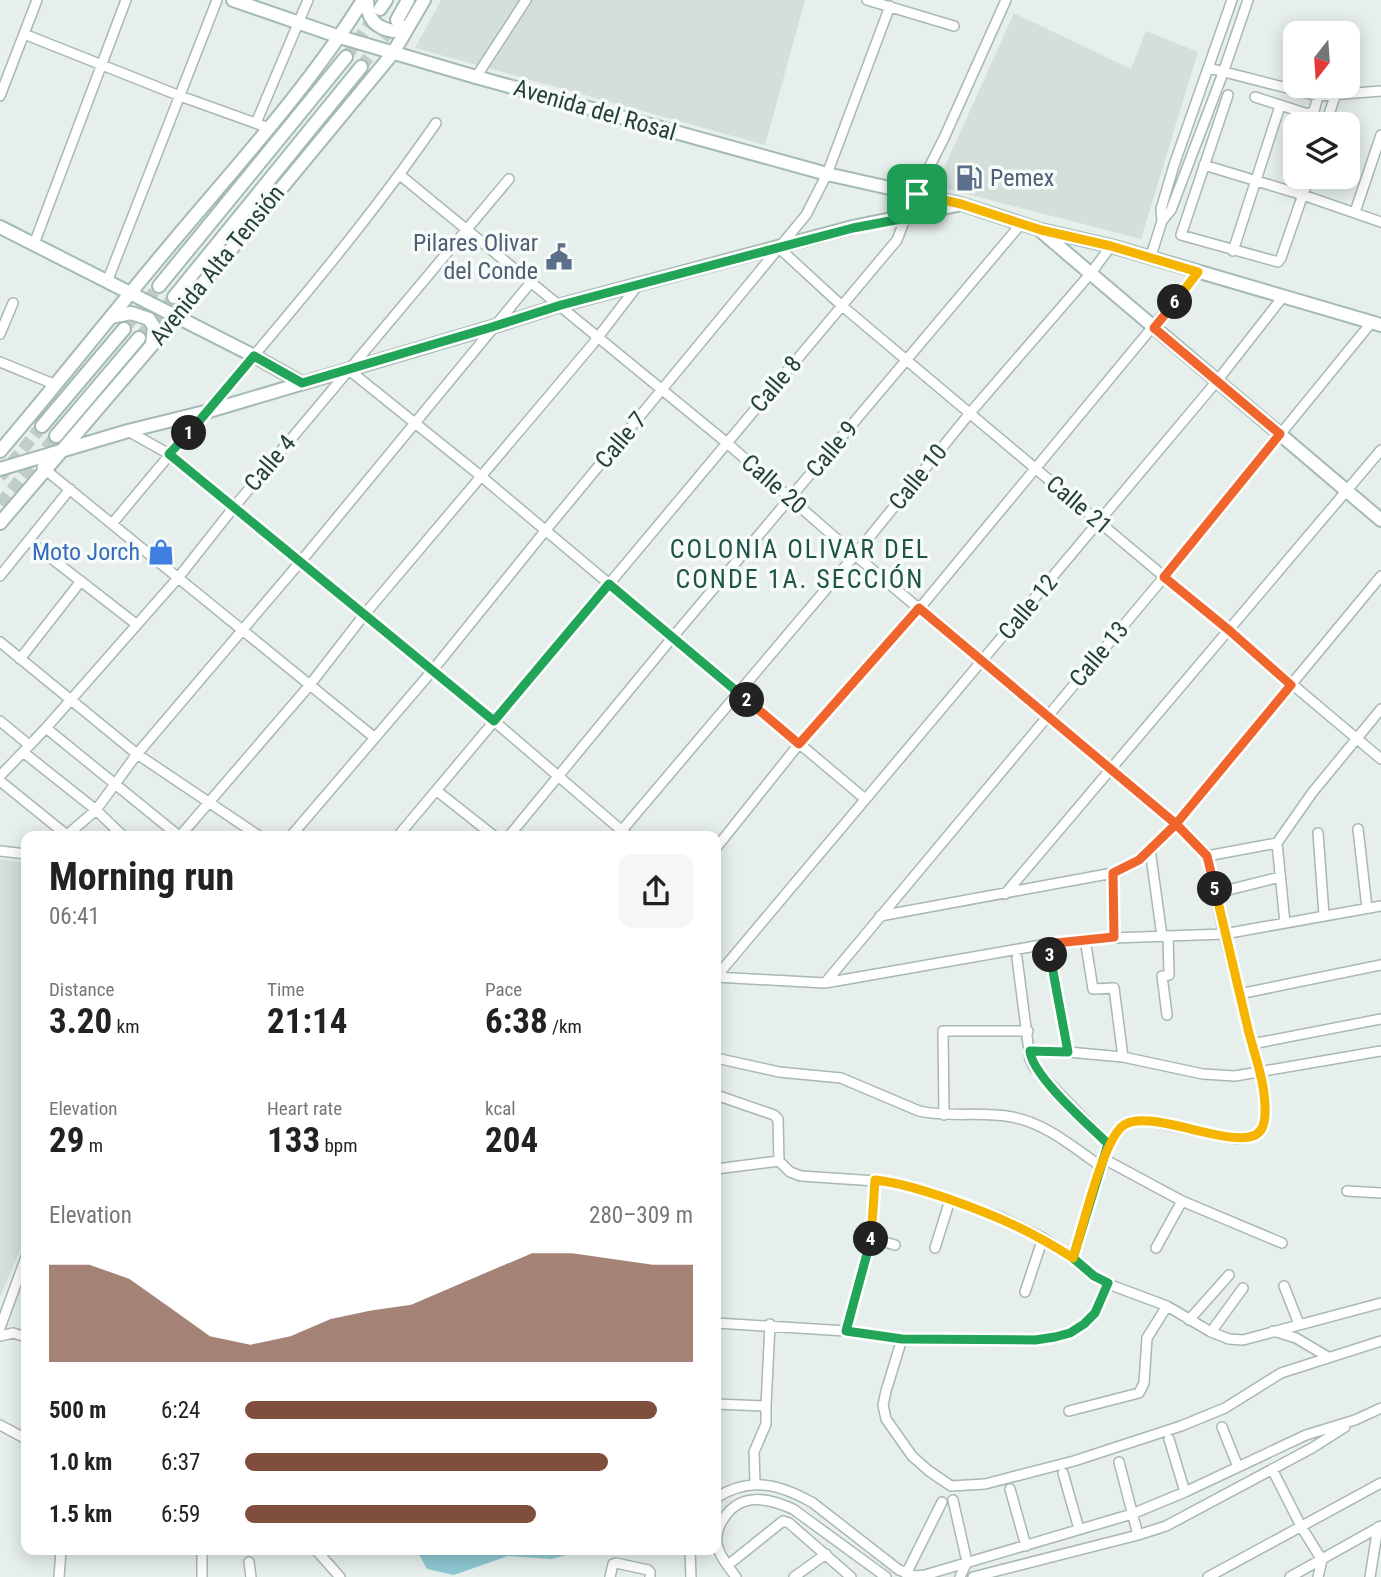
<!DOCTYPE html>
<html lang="en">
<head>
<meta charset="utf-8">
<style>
	:root { --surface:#fff; --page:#f6f6f6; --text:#222; --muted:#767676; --accent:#804e3d }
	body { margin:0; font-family:"Roboto Condensed",sans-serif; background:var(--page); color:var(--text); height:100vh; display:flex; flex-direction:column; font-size:26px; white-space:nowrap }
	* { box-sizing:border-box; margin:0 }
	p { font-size:23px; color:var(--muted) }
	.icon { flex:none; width:38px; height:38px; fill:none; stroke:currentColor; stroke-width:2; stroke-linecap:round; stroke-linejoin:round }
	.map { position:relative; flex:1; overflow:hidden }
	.side { position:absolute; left:21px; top:831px; width:700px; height:724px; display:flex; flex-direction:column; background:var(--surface); border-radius:14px; box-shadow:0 4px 18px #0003 }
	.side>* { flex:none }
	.needle { width:46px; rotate:197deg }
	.tools { position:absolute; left:1283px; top:21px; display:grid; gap:14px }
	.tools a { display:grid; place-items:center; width:77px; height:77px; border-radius:14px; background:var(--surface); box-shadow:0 4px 18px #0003; font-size:35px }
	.pin { position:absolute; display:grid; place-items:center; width:60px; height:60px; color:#fff; margin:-30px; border-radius:14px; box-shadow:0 4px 10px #0006 }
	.km { position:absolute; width:35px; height:35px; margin:-18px; border-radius:50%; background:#222; color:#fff; font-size:19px; line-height:35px; text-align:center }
	.round { display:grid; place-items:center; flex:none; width:74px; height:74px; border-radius:14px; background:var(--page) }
	.overview { display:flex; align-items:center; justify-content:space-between; height:119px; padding:0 28px }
	h1 { font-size:38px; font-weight:700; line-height:52px }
	.metrics { display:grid; grid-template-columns:repeat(3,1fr); gap:10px; height:119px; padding:7px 28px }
	.metrics div { display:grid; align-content:center }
	.metrics b { font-size:35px; font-weight:700 }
	.metrics small { font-size:19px; font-weight:400 }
	.metrics p { font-size:19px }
	.chart { height:196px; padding:14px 28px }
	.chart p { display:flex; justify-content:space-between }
	.chart svg { width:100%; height:126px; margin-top:7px; fill:var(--accent); opacity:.7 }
	ul { padding:0 28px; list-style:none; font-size:23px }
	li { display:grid; grid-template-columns:112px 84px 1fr; align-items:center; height:52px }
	li i { height:18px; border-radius:9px; background:var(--accent) }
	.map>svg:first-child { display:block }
	.built { fill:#d4dfda }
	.water { fill:#8ec9d4 }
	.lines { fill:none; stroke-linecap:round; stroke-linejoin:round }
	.secondary-tunnel { stroke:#bfccc8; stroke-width:12; stroke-dasharray:12 6; stroke-linecap:butt }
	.street-casing { stroke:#a8b8b2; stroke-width:12 }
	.secondary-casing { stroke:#a4bbb3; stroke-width:16 }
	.street { stroke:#fff; stroke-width:9 }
	.secondary { stroke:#fff; stroke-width:12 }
	.split-1-casing { stroke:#fff; stroke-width:14 }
	.split-2-casing { stroke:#fff; stroke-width:14 }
	.split-3-casing { stroke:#fff; stroke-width:14 }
	.split-4-casing { stroke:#fff; stroke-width:14 }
	.split-5-casing { stroke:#fff; stroke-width:14 }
	.split-6-casing { stroke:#fff; stroke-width:14 }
	.split-7-casing { stroke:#fff; stroke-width:14 }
	.split-1 { stroke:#22a559; stroke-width:9 }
	.split-2 { stroke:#22a559; stroke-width:9 }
	.split-3 { stroke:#f0652b; stroke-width:9 }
	.split-4 { stroke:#22a559; stroke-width:9 }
	.split-5 { stroke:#f5b400; stroke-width:9 }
	.split-6 { stroke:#f0652b; stroke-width:9 }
	.split-7 { stroke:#f5b400; stroke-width:9 }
	.labels { text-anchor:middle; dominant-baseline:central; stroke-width:7; stroke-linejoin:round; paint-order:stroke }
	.street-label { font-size:24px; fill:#24423a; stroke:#f7fbf9 }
	.service-label { font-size:24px; fill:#4e5e75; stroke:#f7fbf9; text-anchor:start }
	.shop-label { font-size:24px; fill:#366cbe; stroke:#f7fbf9; text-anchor:end }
	.neighbourhood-label { font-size:26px; letter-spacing:2px; fill:#1f5548; stroke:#f7fbf9 }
</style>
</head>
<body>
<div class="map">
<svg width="1381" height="1577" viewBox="0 0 1381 1577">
	<rect width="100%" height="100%" fill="#e6efeb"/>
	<!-- built -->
	<path class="built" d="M441,0H805L765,145L415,48Z
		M1014,13L1131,69L1146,31L1198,52L1141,239L936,186Z
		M0,859L26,863V1237L0,1297Z"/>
	<!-- water -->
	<path class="water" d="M417,1551H581L552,1559L508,1556L454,1575L427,1569Z"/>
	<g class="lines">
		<!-- secondary-tunnel -->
		<path class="secondary-tunnel" d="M346,57L380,9
			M361,67L395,23
			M124,329L159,286
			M139,338L174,297
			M0,477L42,426
			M0,504L56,436"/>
		<!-- street casing -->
		<g class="street-casing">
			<path id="street" d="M867,0L954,26
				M24,34L180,96L269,128
				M1209,68L1318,96L1381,91
				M476,77L526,0
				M1228,95L1181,235L1278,262L1281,258L1309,177
				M0,96L37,0
				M1255,97L1308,114L1314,111L1318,96
				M256,123L308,0
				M1326,124L1335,96
				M1204,165L1303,195L1381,222
				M400,175L727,443L855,555L1176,824L1207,856L1224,934L1260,1072C1264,1092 1272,1121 1255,1136L1237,1139L1153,1122L1137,1120L1125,1123L1108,1144L1073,1258
				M1355,212L1381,135
				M1162,221L1161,209L1174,165L1232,0
				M34,244L126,0
				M779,248L841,305L1381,759
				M1233,251L1280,106
				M1150,259L1162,221L1171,210L1223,73L1248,0
				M107,282L217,0
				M0,334L13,303
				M0,362L56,385
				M349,370L482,477L864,798
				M128,431L169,454L494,721L628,836
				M42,467L375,738
				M112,524C221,391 338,265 436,123
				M29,541L136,624
				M0,576L70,489
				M0,642L137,754L259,836
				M20,659L81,581
				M0,721L29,745
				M46,728L179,836
				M23,752L96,810L123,836
				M0,776L46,728L178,578L234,507L509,179
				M0,781L68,836
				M437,791L494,836
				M1358,829L1367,908
				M1318,833L1324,915
				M66,836L96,810L137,754L307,554L532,281
				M180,836L309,686L364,615L592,345L638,285
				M291,836L432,671L545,531L806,215L827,174L890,6
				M398,836L897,240L912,201L944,138L1006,0
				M509,836L672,638L1021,224
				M617,836L855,555L970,413L1091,273L1111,246
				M1277,843L1285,923
				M716,848L799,744L919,609L1198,272
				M1150,849L1162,936
				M0,851L26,854
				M1207,856L1277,843L1312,793L1381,709
				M1113,873L1114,937
				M1216,893L1280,877
				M1005,894L1381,450
				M880,916L1113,873L1139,860L1176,824L1381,576
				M1085,939L1093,989L1114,988L1123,1057
				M1047,944L1068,1052
				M1017,958L1030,1059L1034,1067L1108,1144
				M716,977L1217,381L1282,298
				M716,977L825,983L1047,944L1085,939L1224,934L1381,906
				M825,983L1164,577L1371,323
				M1239,994L1381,965
				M1167,1015L1162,976L1169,975L1168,936
				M1252,1044L1381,1019
				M1030,1051L1068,1052L1123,1057L1203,1074L1235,1076L1381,1051
				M716,1058L779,1072L841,1078L919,1111C950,1118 981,1111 1012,1117C1046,1123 1074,1148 1102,1167
				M716,1095L774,1115L778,1119L779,1161
				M944,1115L943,1031H1028
				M1104,1159L1182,1201L1282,1243
				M779,1161L790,1172L801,1176L891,1182L910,1186L1000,1217L1043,1238L1073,1258L1094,1276L1108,1284L1167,1306L1211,1332L1229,1339L1243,1340L1381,1303
				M716,1169L779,1161
				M1347,1191L1381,1193
				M871,1238L895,1245
				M935,1248L950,1200
				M1156,1248L1182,1201
				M1284,1286L1299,1324
				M1025,1292L1043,1238
				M1189,1320L1229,1275
				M716,1323L846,1331L902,1339L1035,1340L1070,1333L1084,1324L1095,1313L1108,1284
				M0,1328L26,1257
				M846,1331L871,1238L875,1180
				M1273,1331L1296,1338L1328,1357
				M1211,1332L1243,1288
				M0,1336L13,1333L26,1337
				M902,1339L886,1391L883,1405L886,1419L912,1456L929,1471L951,1486L985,1484L1074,1461L1181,1426L1225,1408L1281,1373L1381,1341
				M716,1404L766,1406
				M1069,1411L1139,1393L1144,1383L1147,1338L1167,1306
				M0,1425L26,1439
				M1222,1427L1238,1467
				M1169,1439L1185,1492
				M1119,1462L1138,1535
				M1272,1469L1302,1528L1322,1560L1318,1577
				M1063,1473L1079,1529
				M755,1483L754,1452L766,1424V1406L770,1324
				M1010,1489L1026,1546
				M716,1498C749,1476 780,1484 813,1503L899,1570L914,1576L925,1575L1132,1514L1185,1492L1306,1435L1355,1420L1381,1408
				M953,1500L967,1562L960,1577
				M316,1550L340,1577
				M690,1550L691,1577
				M249,1562L251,1577
				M728,1565L783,1521L789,1523L851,1577
				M906,1574L942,1502
				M59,1577L61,1550
				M202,1577V1550
				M610,1577L613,1564L616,1563L648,1570L650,1572V1577
				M736,1577C729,1567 719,1556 717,1544C716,1534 719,1525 724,1518C741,1492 768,1498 793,1509L886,1577
				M794,1577L826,1554
				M973,1577L1138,1535L1166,1526L1312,1448L1345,1427
				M1208,1577L1381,1483
				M1290,1577L1381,1526
				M1370,1577L1378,1527"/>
		</g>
		<!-- secondary casing -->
		<g class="secondary-casing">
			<path id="secondary" d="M233,0L340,37L476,77L827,174L961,204L1041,230L1111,246L1381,325
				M367,0C367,18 375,28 393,31L408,26
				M380,9L386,0
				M397,20L408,0
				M0,227L254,356L302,383
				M1043,233L1381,520
				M159,286L346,57
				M174,297L361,67
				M111,317L131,313L149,319L154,327L152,345
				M42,426L124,329
				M56,436L139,338
				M0,451C60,381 117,308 176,238C241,161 310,85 363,0
				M0,469L128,431L209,411L492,327L561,305L853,227L957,205
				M0,523L152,345L393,53L424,0"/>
		</g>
		<!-- street -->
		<use href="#street" class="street"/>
		<!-- secondary -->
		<use href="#secondary" class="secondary"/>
	</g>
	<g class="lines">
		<!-- split-1 casing -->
		<g class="split-1-casing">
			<path id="split-1" d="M189,433L254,356L302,383L492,327L561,305L853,228L906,218L917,194"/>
		</g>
		<!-- split-2 casing -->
		<g class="split-2-casing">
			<path id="split-2" d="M189,433L169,454L494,721L609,584L747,700"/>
		</g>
		<!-- split-3 casing -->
		<g class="split-3-casing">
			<path id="split-3" d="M747,700L799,744L919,608L1176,824L1139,860L1113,873L1114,937L1047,944L1050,955"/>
		</g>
		<!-- split-4 casing -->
		<g class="split-4-casing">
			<path id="split-4" d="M871,1239L846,1331L902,1339L1035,1340L1055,1337L1070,1333L1084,1324L1095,1313L1108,1283L1094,1276L1073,1258L1108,1144C1089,1125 1032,1076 1030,1051L1068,1052L1050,955"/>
		</g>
		<!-- split-5 casing -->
		<g class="split-5-casing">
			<path id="split-5" d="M871,1239L875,1180C901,1183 925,1191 949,1199C997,1216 1031,1231 1073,1258C1082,1231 1103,1138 1124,1125C1147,1109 1218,1143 1249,1137C1262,1135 1265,1124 1265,1113C1266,1084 1255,1057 1248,1029C1237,983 1226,936 1215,889"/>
		</g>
		<!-- split-6 casing -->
		<g class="split-6-casing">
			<path id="split-6" d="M1175,302L1154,328L1280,434L1164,577L1230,631L1291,685L1176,824L1207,856L1215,889"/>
		</g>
		<!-- split-7 casing -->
		<g class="split-7-casing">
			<path id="split-7" d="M917,194L961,204L1041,230L1111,246L1198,272L1175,302"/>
		</g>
		<!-- split-1 -->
		<use href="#split-1" class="split-1"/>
		<!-- split-2 -->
		<use href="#split-2" class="split-2"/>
		<!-- split-3 -->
		<use href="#split-3" class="split-3"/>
		<!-- split-4 -->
		<use href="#split-4" class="split-4"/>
		<!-- split-5 -->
		<use href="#split-5" class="split-5"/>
		<!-- split-6 -->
		<use href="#split-6" class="split-6"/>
		<!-- split-7 -->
		<use href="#split-7" class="split-7"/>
	</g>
	<!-- icons -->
	<defs>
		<g id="fuel-bare" transform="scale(2.1)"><path d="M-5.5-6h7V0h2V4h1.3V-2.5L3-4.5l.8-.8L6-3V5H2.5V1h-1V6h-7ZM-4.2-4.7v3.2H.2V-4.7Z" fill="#5c6f8a" stroke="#f7fbf9" stroke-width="2.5" paint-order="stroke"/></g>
		<g id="civic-bare" transform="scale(2.1)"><path d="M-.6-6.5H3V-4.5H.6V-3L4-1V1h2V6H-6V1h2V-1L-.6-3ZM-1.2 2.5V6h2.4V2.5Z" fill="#5c6f8a" stroke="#f7fbf9" stroke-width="2.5" paint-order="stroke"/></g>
		<g id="shop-bare" transform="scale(2.1)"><path d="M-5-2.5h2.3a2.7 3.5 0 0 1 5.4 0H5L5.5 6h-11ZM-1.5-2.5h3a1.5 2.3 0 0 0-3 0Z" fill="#3f7fe0" stroke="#f7fbf9" stroke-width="2.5" paint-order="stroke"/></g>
	</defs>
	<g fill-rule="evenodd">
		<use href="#fuel-bare" x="969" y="178"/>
		<use href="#civic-bare" x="559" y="257"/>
		<use href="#shop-bare" x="161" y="552"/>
	</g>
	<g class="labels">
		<!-- street labels -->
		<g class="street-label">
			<text transform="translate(595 110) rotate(16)">Avenida del Rosal</text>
			<text transform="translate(217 265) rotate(-51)">Avenida Alta Tensión</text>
			<text transform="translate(776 384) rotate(-50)">Calle 8</text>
			<text transform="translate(621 440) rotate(-50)">Calle 7</text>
			<text transform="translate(832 449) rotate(-50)">Calle 9</text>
			<text transform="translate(270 463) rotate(-50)">Calle 4</text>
			<text transform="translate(918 477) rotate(-51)">Calle 10</text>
			<text transform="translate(774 484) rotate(41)">Calle 20</text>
			<text transform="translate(1079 505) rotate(40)">Calle 21</text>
			<text transform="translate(1028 607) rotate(-50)">Calle 12</text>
			<text transform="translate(1099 654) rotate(-50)">Calle 13</text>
		</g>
		<!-- service labels -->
		<g class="service-label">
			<text x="990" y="178">Pemex</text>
			<text x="538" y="243" text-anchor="end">Pilares Olivar<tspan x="538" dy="28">del Conde</tspan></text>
		</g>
		<!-- shop labels -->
		<g class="shop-label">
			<text x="140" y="552">Moto Jorch</text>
		</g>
		<!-- neighbourhood labels -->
		<g class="neighbourhood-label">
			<text x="800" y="549">COLONIA OLIVAR DEL<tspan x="800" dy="30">CONDE 1A. SECCIÓN</tspan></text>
		</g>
	</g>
</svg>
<div class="tools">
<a><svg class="needle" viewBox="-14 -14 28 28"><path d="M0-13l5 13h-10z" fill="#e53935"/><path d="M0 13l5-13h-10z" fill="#767676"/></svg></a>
<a><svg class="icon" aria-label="layers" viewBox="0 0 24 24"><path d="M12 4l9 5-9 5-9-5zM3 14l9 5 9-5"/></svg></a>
</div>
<div class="pin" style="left:917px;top:194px;background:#1e9e55"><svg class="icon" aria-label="arrive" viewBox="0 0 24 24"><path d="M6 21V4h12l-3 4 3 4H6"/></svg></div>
<b class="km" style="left:189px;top:433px">1</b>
<b class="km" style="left:747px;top:700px">2</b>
<b class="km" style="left:1050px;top:955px">3</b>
<b class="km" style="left:871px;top:1239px">4</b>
<b class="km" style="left:1215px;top:889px">5</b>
<b class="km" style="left:1175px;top:302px">6</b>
<section class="side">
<div class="overview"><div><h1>Morning run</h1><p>06:41</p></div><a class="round"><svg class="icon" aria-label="share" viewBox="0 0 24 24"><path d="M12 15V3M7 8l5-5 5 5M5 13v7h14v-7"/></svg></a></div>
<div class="metrics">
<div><p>Distance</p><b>3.20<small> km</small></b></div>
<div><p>Time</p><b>21:14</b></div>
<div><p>Pace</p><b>6:38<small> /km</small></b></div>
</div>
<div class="metrics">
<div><p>Elevation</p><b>29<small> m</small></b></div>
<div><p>Heart rate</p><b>133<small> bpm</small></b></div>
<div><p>kcal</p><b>204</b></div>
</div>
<div class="chart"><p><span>Elevation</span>280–309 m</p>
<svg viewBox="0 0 160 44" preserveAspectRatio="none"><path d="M0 44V10L10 10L20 15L30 25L40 35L50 38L60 35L70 29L80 26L90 24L100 18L110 12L120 6L130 6L140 8L150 10L160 10V44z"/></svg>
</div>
<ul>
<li><b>500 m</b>6:24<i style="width:92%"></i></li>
<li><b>1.0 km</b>6:37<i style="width:81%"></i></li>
<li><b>1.5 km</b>6:59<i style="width:65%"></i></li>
</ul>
</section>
</div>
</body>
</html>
